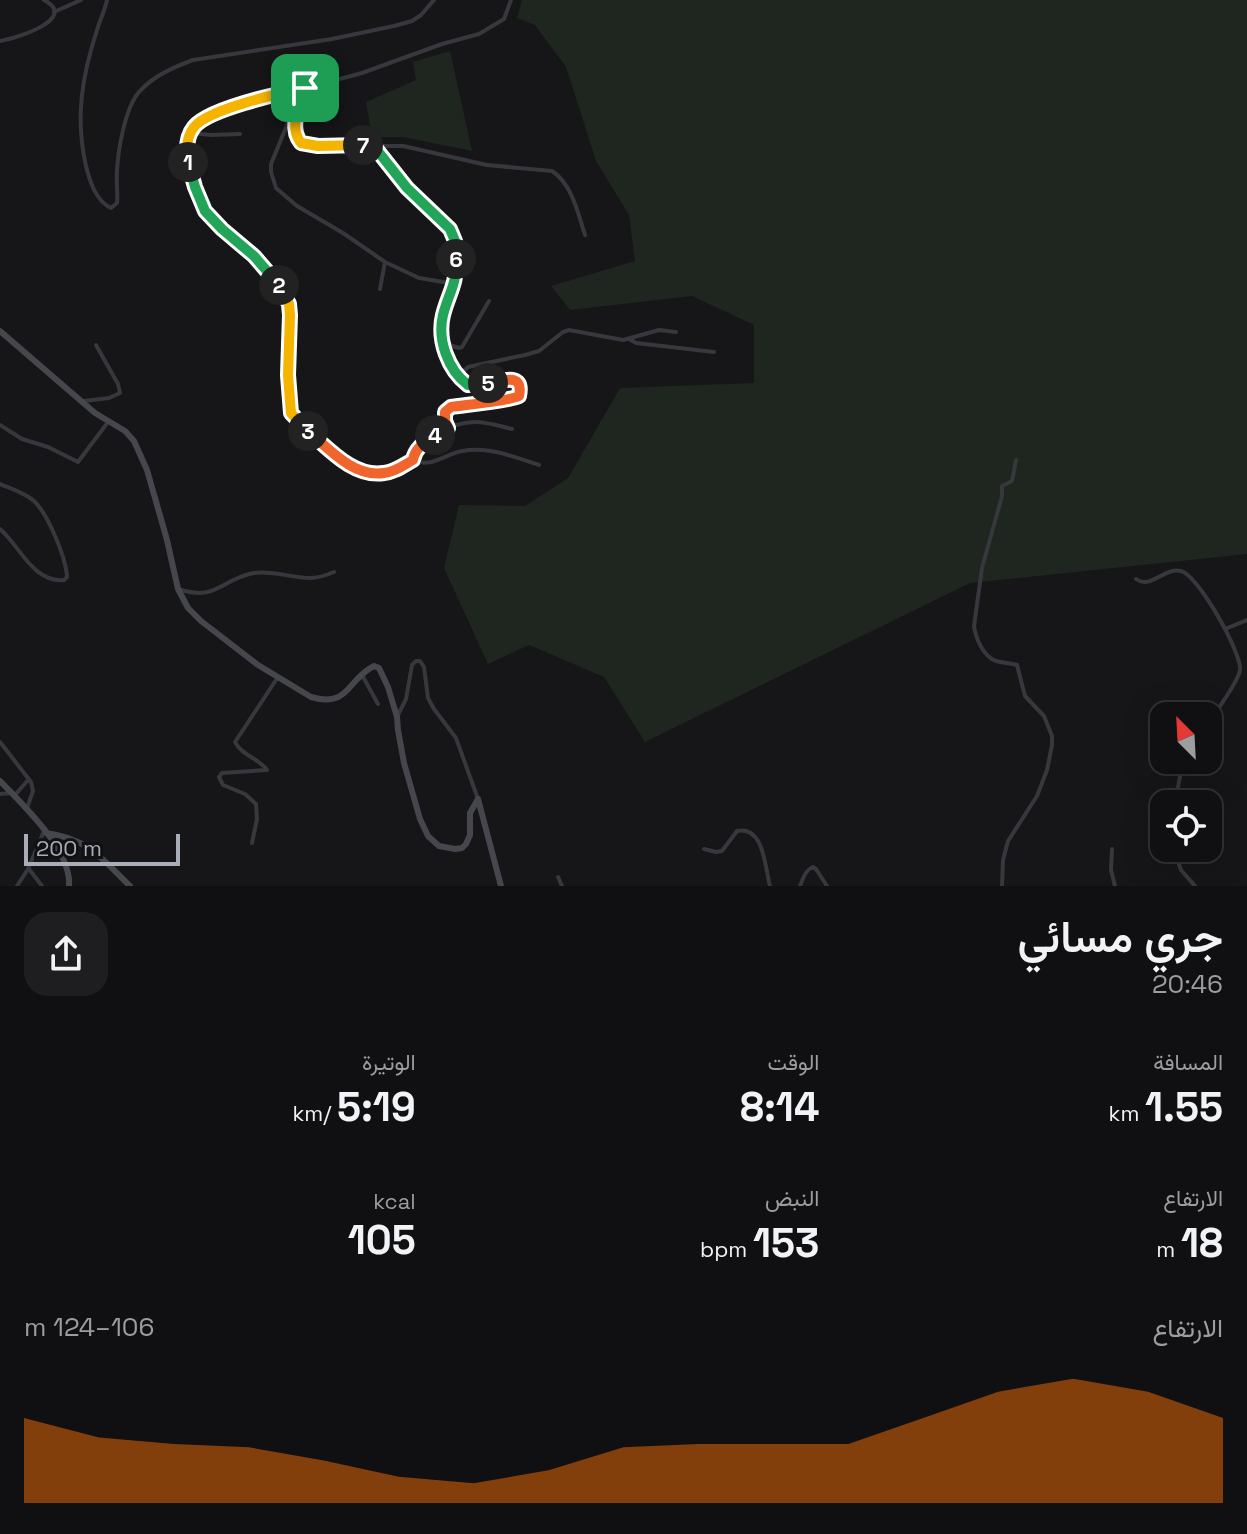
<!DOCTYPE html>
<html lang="ar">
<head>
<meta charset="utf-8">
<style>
	:root { --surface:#101012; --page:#1e1e20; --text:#f1f3f6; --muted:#9c9d9f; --line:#303032; --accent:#b45309 }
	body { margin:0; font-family:"Space Grotesk",Vazirmatn,sans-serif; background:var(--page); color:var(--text); direction:rtl; height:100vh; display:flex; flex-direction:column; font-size:30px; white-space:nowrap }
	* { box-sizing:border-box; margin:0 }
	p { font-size:26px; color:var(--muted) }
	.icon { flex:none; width:44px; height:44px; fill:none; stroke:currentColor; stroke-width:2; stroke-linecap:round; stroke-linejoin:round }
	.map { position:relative; height:886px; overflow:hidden; direction:ltr }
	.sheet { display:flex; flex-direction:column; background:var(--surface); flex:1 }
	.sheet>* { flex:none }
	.needle { width:52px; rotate:336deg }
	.fabs { position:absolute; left:1150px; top:702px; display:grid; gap:16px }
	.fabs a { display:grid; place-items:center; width:72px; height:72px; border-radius:16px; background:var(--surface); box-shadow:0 8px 32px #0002,0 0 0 2px var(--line); font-size:40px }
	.scale { position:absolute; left:24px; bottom:20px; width:156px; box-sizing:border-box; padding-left:8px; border:4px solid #a8adb8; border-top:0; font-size:22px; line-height:28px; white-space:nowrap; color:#a8adb8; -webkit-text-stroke:6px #111113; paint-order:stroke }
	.pin { position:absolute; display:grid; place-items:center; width:68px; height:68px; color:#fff; margin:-34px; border-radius:16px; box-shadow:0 4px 12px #0006 }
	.km { position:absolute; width:40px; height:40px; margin:-20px; border-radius:50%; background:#222; color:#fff; font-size:22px; line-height:40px; text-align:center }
	.round { display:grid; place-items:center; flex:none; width:84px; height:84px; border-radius:24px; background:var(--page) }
	.head { display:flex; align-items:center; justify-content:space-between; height:136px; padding:0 24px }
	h1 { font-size:44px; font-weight:600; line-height:60px }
	.stats { display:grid; grid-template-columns:repeat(3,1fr); gap:12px; height:136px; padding:8px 24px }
	.stats div { display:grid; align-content:center }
	.stats b { font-size:40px; font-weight:600 }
	.stats small { font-size:22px; font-weight:400 }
	.stats p { font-size:22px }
	.chart { height:224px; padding:16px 24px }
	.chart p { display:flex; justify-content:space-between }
	.chart svg { width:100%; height:144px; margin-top:8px; fill:var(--accent); opacity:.7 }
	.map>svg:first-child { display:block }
	.green { fill:#1e261f }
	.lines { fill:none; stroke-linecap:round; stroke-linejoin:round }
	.street { stroke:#37383d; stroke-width:4 }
	.secondary { stroke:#45474d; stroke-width:6 }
	.split-1-casing { stroke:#fff; stroke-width:16 }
	.split-2-casing { stroke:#fff; stroke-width:16 }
	.split-3-casing { stroke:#fff; stroke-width:16 }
	.split-4-casing { stroke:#fff; stroke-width:16 }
	.split-5-casing { stroke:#fff; stroke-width:16 }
	.split-6-casing { stroke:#fff; stroke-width:16 }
	.split-7-casing { stroke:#fff; stroke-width:16 }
	.split-8-casing { stroke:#fff; stroke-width:16 }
	.split-1 { stroke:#f5b400; stroke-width:10 }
	.split-2 { stroke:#22a559; stroke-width:10 }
	.split-3 { stroke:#f5b400; stroke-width:10 }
	.split-4 { stroke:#f0652b; stroke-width:10 }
	.split-5 { stroke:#f0652b; stroke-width:10 }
	.split-6 { stroke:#22a559; stroke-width:10 }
	.split-7 { stroke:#22a559; stroke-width:10 }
	.split-8 { stroke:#f5b400; stroke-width:10 }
</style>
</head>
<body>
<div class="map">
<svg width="1247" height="886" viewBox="0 0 1247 886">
	<rect width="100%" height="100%" fill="#161618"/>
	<!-- green -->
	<path class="green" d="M522,0H1247V554L970,583L645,742L604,677L529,645L488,664L444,568L459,505L525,506L568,478L620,388L754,383V325L692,296L570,310L551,286L635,261L629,215L596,161L566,67L535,25L517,18Z
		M450,51L472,151L403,137H372L366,102L416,80L413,62Z"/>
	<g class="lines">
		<!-- street -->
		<path class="street" d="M107,0C105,10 100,20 97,30C82,76 75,118 86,166C90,182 96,201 111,208L117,203C118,193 116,182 117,171C118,150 125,108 139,92C153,76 174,67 193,60L332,39L394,26L412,21L421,15L434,0
			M511,0L504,19L479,34L442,44L362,73L218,112C209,116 199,120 193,128C179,148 192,191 204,209C226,243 270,258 286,298C297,323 286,367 289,395C290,400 289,408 291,413C297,425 313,434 322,442C358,473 368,484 413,460C416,439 455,422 475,422C487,422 500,426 512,429
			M54,12L81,0
			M0,41C14,39 80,19 44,0
			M305,88C300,105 288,127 301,143L318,146H403L487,165L552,171C572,184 578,213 585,235
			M295,90L287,125L271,164V172L276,188L297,206L343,233L385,262L419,278L455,284
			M190,133L211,135L240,134
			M373,145L407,188L442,221L454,237L457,271L455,284L442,318L441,332L448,359L459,376L468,385L514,379L518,382L521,388L517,398L451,407L445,412V421L448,427
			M380,289L385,262
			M629,339L636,343L714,352
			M443,343L459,348L462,347L489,301
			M459,376L468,367L525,355L539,351L563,332L569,330L623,340L659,330L676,332
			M84,401L109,398L120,393L118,384L96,345
			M0,425L22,439L48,447L78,462L108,422
			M413,460C430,469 445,454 462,451C489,446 514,457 539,465
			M0,484C12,489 25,493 34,501C48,514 66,558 67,577L64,580C33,583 20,546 0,529
			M1136,579C1151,590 1164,567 1181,571C1198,575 1242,653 1240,670C1238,682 1216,712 1208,723
			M178,589C218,602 220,579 254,573C273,570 291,578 310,578C319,578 327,575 334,572
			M1225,629L1247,620
			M362,675L378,704
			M397,717L406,699L412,665L416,661H420L424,667L428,698L434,709L456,738L478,799
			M0,742L31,782L33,791L27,808
			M0,794L12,793
			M15,795L29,779
			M1175,804L1183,760
			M252,843L257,819L256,804L245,794L223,785L219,777L222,773L267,770C260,759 241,755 235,742L278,677
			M1173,848L1181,870L1195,886
			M704,849L716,852L722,851L737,831C764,825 765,868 770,886
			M1112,849L1111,870L1115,886
			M29,869L42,886
			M558,877L562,886
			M17,886L28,869L44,831
			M800,886C803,879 805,870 813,867L816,869L827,886
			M1002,886L1003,860L1008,841L1037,796L1047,770L1052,745V736L1044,716L1025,696L1017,665C1011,663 1003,663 996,661C983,656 976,639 974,626L982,568L1002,496V486L1012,481L1016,460"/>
		<!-- secondary -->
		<path class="secondary" d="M0,331L95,413L125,431L134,441L147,470L167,540L178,589L188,608L201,621L258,665L311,697C350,708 347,679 374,666L379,668L388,687L397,717L398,730L404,763L420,819L428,836L439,846L455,849L462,848L466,844L470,835V813L478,799
			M0,781C23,805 72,851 69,886
			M478,799L501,886
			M46,833C89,839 101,858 130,886"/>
	</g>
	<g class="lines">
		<!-- split-1 casing -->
		<g class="split-1-casing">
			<path id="split-1" d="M188,162C186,150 186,137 194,127C208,109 281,93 305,88"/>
		</g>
		<!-- split-2 casing -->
		<g class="split-2-casing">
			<path id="split-2" d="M188,162L195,187L205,211L222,229L254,256L279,285"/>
		</g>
		<!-- split-3 casing -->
		<g class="split-3-casing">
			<path id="split-3" d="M279,285L289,304L290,315L288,375L291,413L308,431"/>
		</g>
		<!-- split-4 casing -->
		<g class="split-4-casing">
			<path id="split-4" d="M308,431C329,449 354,478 384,473C395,472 404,465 413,460C415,448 425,442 435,435"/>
		</g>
		<!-- split-5 casing -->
		<g class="split-5-casing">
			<path id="split-5" d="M435,435L448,428L445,421V412L451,407C464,405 510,401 519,396C524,372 503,381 488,383"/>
		</g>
		<!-- split-6 casing -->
		<g class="split-6-casing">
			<path id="split-6" d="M456,259C457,285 449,292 443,315C437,340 448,370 468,385L488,383"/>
		</g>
		<!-- split-7 casing -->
		<g class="split-7-casing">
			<path id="split-7" d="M363,145H373L407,188L450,229L455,241L456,259"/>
		</g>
		<!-- split-8 casing -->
		<g class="split-8-casing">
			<path id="split-8" d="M305,88C300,105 288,127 301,143L318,146L363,145"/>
		</g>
		<!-- split-1 -->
		<use href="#split-1" class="split-1"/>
		<!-- split-2 -->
		<use href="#split-2" class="split-2"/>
		<!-- split-3 -->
		<use href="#split-3" class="split-3"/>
		<!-- split-4 -->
		<use href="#split-4" class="split-4"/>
		<!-- split-5 -->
		<use href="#split-5" class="split-5"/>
		<!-- split-6 -->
		<use href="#split-6" class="split-6"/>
		<!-- split-7 -->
		<use href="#split-7" class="split-7"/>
		<!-- split-8 -->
		<use href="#split-8" class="split-8"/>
	</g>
</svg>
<div class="fabs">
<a><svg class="needle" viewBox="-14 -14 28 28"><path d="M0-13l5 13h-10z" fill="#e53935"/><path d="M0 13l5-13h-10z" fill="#9c9d9f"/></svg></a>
<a><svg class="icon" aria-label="locate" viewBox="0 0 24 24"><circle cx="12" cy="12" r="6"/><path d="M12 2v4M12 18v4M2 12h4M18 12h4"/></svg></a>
</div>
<div class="scale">200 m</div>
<div class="pin" style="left:305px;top:88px;background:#1e9e55"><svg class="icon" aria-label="arrive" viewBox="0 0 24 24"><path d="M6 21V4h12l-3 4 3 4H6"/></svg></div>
<b class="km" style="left:188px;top:162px">1</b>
<b class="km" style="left:279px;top:285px">2</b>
<b class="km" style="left:308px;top:431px">3</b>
<b class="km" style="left:435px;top:435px">4</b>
<b class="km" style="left:488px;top:383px">5</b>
<b class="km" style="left:456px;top:259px">6</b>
<b class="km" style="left:363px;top:145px">7</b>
</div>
<section class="sheet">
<div class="head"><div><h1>جري مسائي</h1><p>20:46</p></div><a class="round"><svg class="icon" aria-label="share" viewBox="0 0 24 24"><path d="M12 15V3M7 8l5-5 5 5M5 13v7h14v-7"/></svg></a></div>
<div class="stats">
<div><p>المسافة</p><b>1.55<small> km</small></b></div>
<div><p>الوقت</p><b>8:14</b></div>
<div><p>الوتيرة</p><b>5:19<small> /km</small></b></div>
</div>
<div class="stats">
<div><p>الارتفاع</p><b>18<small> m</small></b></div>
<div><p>النبض</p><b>153<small> bpm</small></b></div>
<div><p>kcal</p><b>105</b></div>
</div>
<div class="chart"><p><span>الارتفاع</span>106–124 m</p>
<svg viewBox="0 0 160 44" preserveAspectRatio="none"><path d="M0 44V18L10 24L20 26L30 27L40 31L50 36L60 38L70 34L80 27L90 26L100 26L110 26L120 18L130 10L140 6L150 10L160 18V44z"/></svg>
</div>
</section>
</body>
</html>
